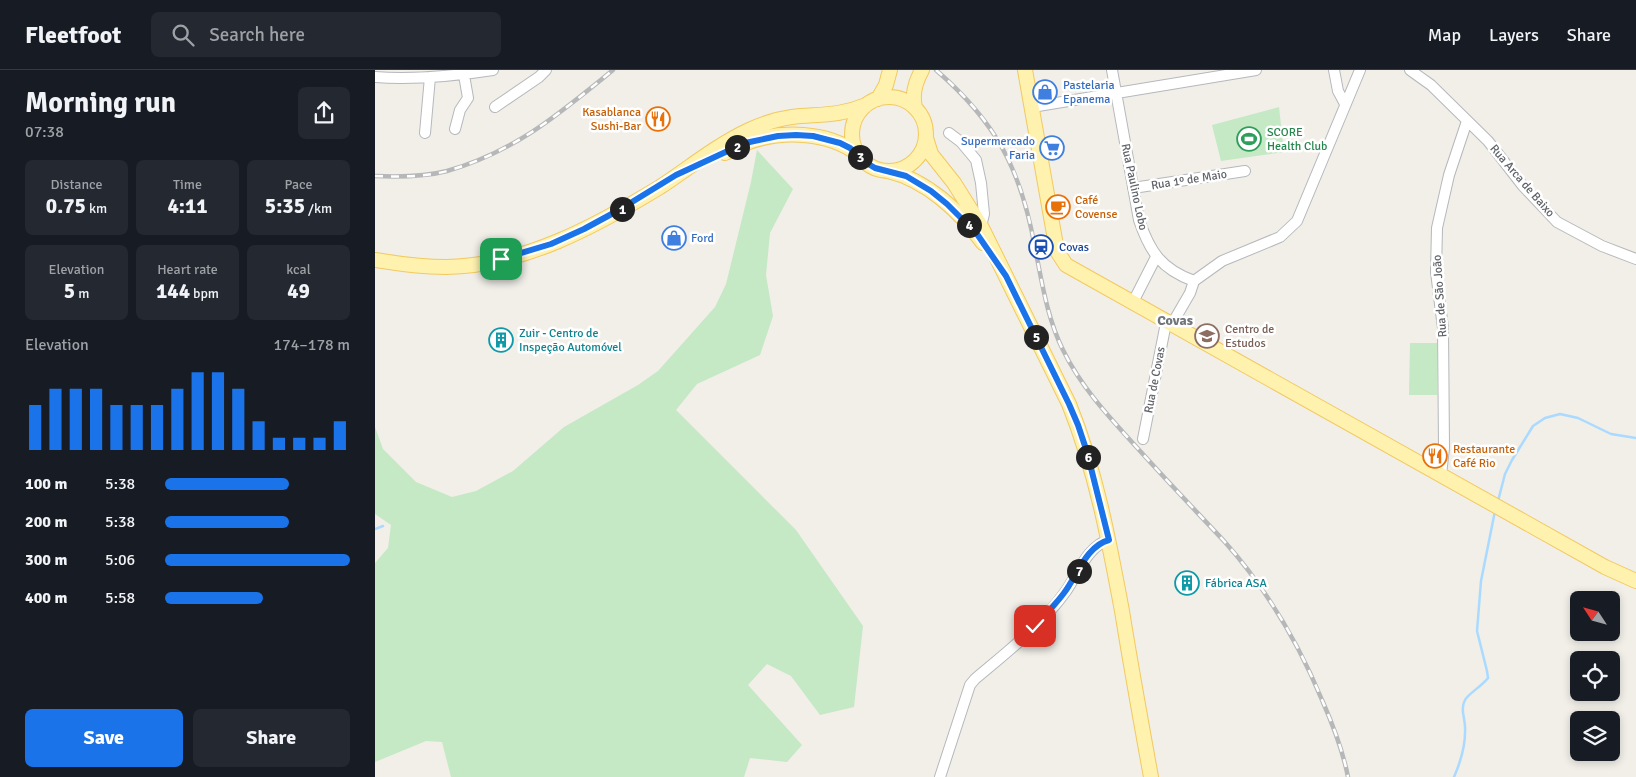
<!DOCTYPE html>
<html lang="en">
<head>
<meta charset="utf-8">
<style>
	:root { --surface:#171b24; --page:#242831; --text:#f1f3f6; --muted:#9ea1a6; --line:#363941; --accent:#1a73e8 }
	body { margin:0; font-family:Signika,sans-serif; background:var(--page); color:var(--text); height:100vh; display:flex; flex-direction:column; font-size:19px; white-space:nowrap }
	* { box-sizing:border-box; margin:0 }
	p { font-size:16px; color:var(--muted) }
	.icon { flex:none; width:28px; height:28px; fill:none; stroke:currentColor; stroke-width:2; stroke-linecap:round; stroke-linejoin:round }
	.map { position:relative; flex:1; overflow:hidden }
	.drawer { display:flex; flex-direction:column; background:var(--surface); width:375px }
	.drawer>* { flex:none }
	.needle { width:32px; rotate:306deg }
	.fabs { position:absolute; left:1195px; top:521px; display:grid; gap:10px }
	.fabs a { display:grid; place-items:center; width:50px; height:50px; border-radius:8px; background:var(--surface); box-shadow:0 2px 8px #0003; font-size:25px }
	.pin { position:absolute; display:grid; place-items:center; width:42px; height:42px; color:#fff; margin:-21px; border-radius:10px; box-shadow:0 2px 8px #0006 }
	.km { position:absolute; width:25px; height:25px; margin:-12px; border-radius:50%; background:#222; color:#fff; font-size:14px; line-height:25px; text-align:center }
	.round { display:grid; place-items:center; flex:none; width:52px; height:52px; border-radius:8px; background:var(--page) }
	.head { display:flex; align-items:center; justify-content:space-between; height:85px; padding:0 25px }
	h1 { font-size:28px; font-weight:700; line-height:38px }
	.metrics { display:grid; grid-template-columns:repeat(3,1fr); gap:8px; height:85px; padding:5px 25px }
	.metrics div { display:grid; align-content:center; border-radius:8px; background:var(--page); text-align:center }
	.metrics b { font-size:21px; font-weight:700 }
	.metrics small { font-size:14px; font-weight:400 }
	.metrics p { font-size:14px }
	.chart { height:140px; padding:10px 25px }
	.chart p { display:flex; justify-content:space-between }
	.chart svg { width:100%; height:90px; margin-top:5px; stroke:var(--accent); stroke-width:6 }
	.action { display:flex; gap:10px; margin-top:auto; padding:10px 25px }
	.action a { flex:1; height:58px; border-radius:8px; background:var(--accent); color:#fff; font-size:20px; font-weight:700; line-height:58px; text-align:center }
	.action a+a { background:var(--page); color:var(--text) }
	ul { padding:0 25px; list-style:none; font-size:16px }
	li { display:grid; grid-template-columns:80px 60px 1fr; align-items:center; height:38px }
	li i { height:12px; border-radius:6px; background:var(--accent) }
	header { display:flex; align-items:center; gap:30px; box-sizing:border-box; height:70px; padding:0 25px; background:var(--surface); border-bottom:1px solid var(--line) }
	header strong { font-size:24px }
	nav { display:flex; gap:28px; margin-inline-start:auto; font-size:18px }
	.search { width:350px; height:45px; background:var(--page); display:flex; align-items:center; gap:12px; box-sizing:border-box; padding:0 18px; border-radius:8px; color:var(--muted); font-size:19px }
	main { display:flex; flex:1; min-height:0 }
	.map>svg:first-child { display:block }
	.green { fill:#c5e8c5 }
	.lines { fill:none; stroke-linecap:round; stroke-linejoin:round }
	.stream { stroke:#aadaff; stroke-width:2.5 }
	.minor-casing { stroke:#b5b8bc; stroke-width:12 }
	.major-casing { stroke:#f2c960; stroke-width:16 }
	.minor { stroke:#fff; stroke-width:10 }
	.major { stroke:#fff2af; stroke-width:14 }
	.rail-casing { stroke:#b6b7b8; stroke-width:4.5 }
	.rail { stroke:#fff; stroke-width:2.5; stroke-dasharray:8; stroke-linecap:butt }
	.route-casing { stroke:#fff; stroke-width:10 }
	.route { stroke:#1a73e8; stroke-width:6 }
	.labels { text-anchor:middle; dominant-baseline:central; stroke-width:5; stroke-linejoin:round; paint-order:stroke }
	.shop-label { font-size:12px; fill:#366cbe; stroke:#fff; text-anchor:start }
	.food-label { font-size:12px; fill:#c56008; stroke:#fff; text-anchor:start }
	.leisure-label { font-size:12px; fill:#27864d; stroke:#fff; text-anchor:start }
	.street-label { font-size:12px; fill:#5f6368; stroke:#fff }
	.transit-label { font-size:12px; fill:#164399; stroke:#fff; text-anchor:start }
	.education-label { font-size:12px; fill:#785e54; stroke:#fff; text-anchor:start }
	.culture-label { font-size:12px; fill:#0d838f; stroke:#fff; text-anchor:start }
	.neighbourhood-label { font-size:14px; font-weight:bold; fill:#70757a; stroke:#fff }
</style>
</head>
<body>
<header>
<strong>Fleetfoot</strong>
<div class="search"><svg class="icon" aria-label="search" viewBox="0 0 24 24"><circle cx="10" cy="10" r="6"/><path d="M15 15l6 6"/></svg>Search here</div>
<nav><a>Map</a><a>Layers</a><a>Share</a></nav>
</header>
<main>
<section class="drawer">
<div class="head"><div><h1>Morning run</h1><p>07:38</p></div><a class="round"><svg class="icon" aria-label="share" viewBox="0 0 24 24"><path d="M12 15V3M7 8l5-5 5 5M5 13v7h14v-7"/></svg></a></div>
<div class="metrics">
<div><p>Distance</p><b>0.75<small> km</small></b></div>
<div><p>Time</p><b>4:11</b></div>
<div><p>Pace</p><b>5:35<small> /km</small></b></div>
</div>
<div class="metrics">
<div><p>Elevation</p><b>5<small> m</small></b></div>
<div><p>Heart rate</p><b>144<small> bpm</small></b></div>
<div><p>kcal</p><b>49</b></div>
</div>
<div class="chart"><p><span>Elevation</span>174–178 m</p>
<svg viewBox="0 0 160 44" preserveAspectRatio="none"><path d="M5 44V22M15 44V14M25 44V14M35 44V14M45 44V22M55 44V22M65 44V22M75 44V14M85 44V6M95 44V6M105 44V14M115 44V30M125 44V38M135 44V38M145 44V38M155 44V30"/></svg>
</div>
<ul>
<li><b>100 m</b>5:38<i style="width:67%"></i></li>
<li><b>200 m</b>5:38<i style="width:67%"></i></li>
<li><b>300 m</b>5:06<i style="width:100%"></i></li>
<li><b>400 m</b>5:58<i style="width:53%"></i></li>
</ul>
<div class="action"><a>Save</a><a>Share</a></div>
</section>
<div class="map">
<svg width="1261" height="707" viewBox="0 0 1261 707">
	<rect width="100%" height="100%" fill="#f1efe8"/>
	<!-- green -->
	<path class="green" d="M904,37L909,82L846,91L837,55Z
		M382,80L418,119L395,163L391,205L398,246L385,285L322,314L301,340L421,460L488,556L479,637L445,645L416,606L392,594L373,615L427,675L412,692L375,688L369,707H76L67,672L51,671L0,692V493L13,478L16,455L0,444V357L8,379L41,412L77,427L101,421L138,401L189,357L263,315L283,301L340,237L351,214L376,112Z
		M1035,273H1062V325H1034Z"/>
	<g class="lines">
		<!-- stream -->
		<path class="stream" d="M1123,431L1130,404L1137,390L1158,356L1170,348L1185,344L1203,348L1236,364L1261,368
			M0,459L8,456
			M1079,707C1086,691 1091,675 1090,657C1090,648 1085,639 1090,630C1093,624 1107,616 1113,608L1112,601L1102,561L1106,511L1120,441"/>
		<!-- minor casing -->
		<g class="minor-casing">
			<path id="minor" d="M737,0L764,150C775,182 786,199 819,211
				M959,0L963,21L970,34
				M1035,0L1056,15L1113,71L1148,116L1182,152L1227,176L1261,189
				M0,7C40,10 79,6 118,0
				M120,37L164,7L171,0
				M657,37L881,0
				M80,59L85,40L93,28L89,5
				M50,63L55,7
				M574,63L586,72L601,90L606,113L609,144L606,156
				M758,118L870,101
				M819,211L847,191L905,167L922,151L985,0
				M758,232L781,187
				M797,254L815,223L819,211
				M768,369L790,258L793,252
				M1066,405L1069,378L1068,258L1061,202L1062,158L1074,105L1092,51
				M565,707L595,615L600,609C632,582 667,555 691,521C703,504 712,476 734,470"/>
		</g>
		<!-- major casing -->
		<g class="major-casing">
			<path id="major" d="M650,0L682,181L691,195L1230,497L1261,511
				M477 64a37 37 0 1 1 74 0a37 37 0 1 1-74 0Z
				M503,29L511,15L515,0
				M540,38C537,24 540,13 547,0
				M551,68L556,84L579,113L606,156L694,334C721,401 734,471 747,541C756,597 766,652 776,707
				M350,83C357,80 364,76 371,73C406,60 452,61 483,84
				M513,101C551,110 585,141 608,173
				M0,190C24,194 48,197 71,197C148,196 221,156 285,117C314,98 342,75 374,60C387,54 402,49 417,47C445,44 465,46 491,35"/>
		</g>
		<!-- minor -->
		<use href="#minor" class="minor"/>
		<!-- major -->
		<use href="#major" class="major"/>
		<!-- rail casing -->
		<g class="rail-casing">
			<path id="rail" d="M561,0C621,52 646,99 660,178C667,212 672,248 688,280C707,319 737,350 766,382C793,412 821,441 849,471C891,518 923,572 947,630C958,655 968,681 973,707
				M0,106C24,107 49,107 72,101C141,81 184,44 238,0"/>
		</g>
		<!-- rail -->
		<use href="#rail" class="rail"/>
	</g>
	<g class="lines">
		<!-- route casing -->
		<g class="route-casing">
			<path id="route" d="M126,189L176,174L209,159L244,140L301,105L370,73L403,66L421,65L438,66L465,73L475,78L490,92L500,98L531,106L556,121L572,134L602,164L631,206L694,334L703,355L712,382L734,470C711,476 702,506 689,523C680,535 670,545 660,556"/>
		</g>
		<!-- route -->
		<use href="#route" class="route"/>
	</g>
	<!-- icons -->
	<defs>
		<g id="shop-ring" transform="scale(1.25)"><circle r="9.5" fill="#fff" stroke="#3f7fe0" stroke-width="1.5"/><path d="M-5-2.5h2.3a2.7 3.5 0 0 1 5.4 0H5L5.5 6h-11ZM-1.5-2.5h3a1.5 2.3 0 0 0-3 0Z" fill="#3f7fe0"/></g>
		<g id="restaurant-ring" transform="scale(1.25)"><circle r="9.5" fill="#fff" stroke="#e8710a" stroke-width="1.5"/><path d="M-5-6h1v4h1v-4h1v4h1v-4h1v5L-1.5 .5V6h-2V.5L-5-1ZM5-6V6H3V1.5H1.5Q1.5-4 5-6Z" fill="#e8710a"/></g>
		<g id="stadium-ring" transform="scale(1.25)"><circle r="9.5" fill="#fff" stroke="#2e9e5b" stroke-width="1.5"/><path d="M0-5a6.5 5 0 1 0 0 10a6.5 5 0 1 0 0-10ZM-3.5-1.8h7v3.6h-7Z" fill="#2e9e5b"/></g>
		<g id="supermarket-ring" transform="scale(1.25)"><circle r="9.5" fill="#fff" stroke="#3f7fe0" stroke-width="1.5"/><path d="M-6-5.5h2.5l.6 2H6L4.5 2H-2.5L-4.4-4H-6ZM-1.5 3.2a1.3 1.3 0 1 0 .1 0ZM3 3.2a1.3 1.3 0 1 0 .1 0Z" fill="#3f7fe0"/></g>
		<g id="cafe-ring" transform="scale(1.25)"><circle r="9.5" fill="#fff" stroke="#e8710a" stroke-width="1.5"/><path d="M-5.5-4.5H6V0H3Q3 3.5 0 3.5H-2.5Q-5.5 3.5-5.5 0ZM3-3.2v2h1.7v-2ZM-6 4.5H4V6H-6Z" fill="#e8710a"/></g>
		<g id="station-ring" transform="scale(1.25)"><circle r="9.5" fill="#fff" stroke="#1a4fb4" stroke-width="1.5"/><path d="M-3-6H3Q5-6 5-4V2Q5 4 3 4L4.5 6H3L1.5 4h-3L-3 6H-4.5L-3 4Q-5 4-5 2V-4Q-5-6-3-6ZM-3.5-4v3h7v-3ZM-3.5 1v1.5H-2V1ZM2 1v1.5H3.5V1Z" fill="#1a4fb4"/></g>
		<g id="school-ring" transform="scale(1.25)"><circle r="9.5" fill="#fff" stroke="#8d6e63" stroke-width="1.5"/><path d="M0-5L7-2L0 1L-7-2ZM-4 1L0 2.5L4 1V4Q0 6-4 4Z" fill="#8d6e63"/></g>
		<g id="building-ring" transform="scale(1.25)"><circle r="9.5" fill="#fff" stroke="#0f9aa8" stroke-width="1.5"/><path d="M-4-6H4V6H1V3H-1V6H-4ZM-2.5-4.3h1.7v1.8h-1.7ZM.8-4.3h1.7v1.8H.8ZM-2.5-1h1.7V.8h-1.7ZM.8-1h1.7V.8H.8Z" fill="#0f9aa8"/></g>
	</defs>
	<g fill-rule="evenodd">
		<use href="#shop-ring" x="670" y="22"/>
		<use href="#restaurant-ring" x="283" y="49"/>
		<use href="#stadium-ring" x="874" y="69"/>
		<use href="#supermarket-ring" x="677" y="78"/>
		<use href="#cafe-ring" x="683" y="137"/>
		<use href="#shop-ring" x="299" y="168"/>
		<use href="#station-ring" x="666" y="177"/>
		<use href="#school-ring" x="832" y="266"/>
		<use href="#building-ring" x="126" y="270"/>
		<use href="#restaurant-ring" x="1060" y="386"/>
		<use href="#building-ring" x="812" y="513"/>
	</g>
	<g class="labels">
		<!-- shop labels -->
		<g class="shop-label">
			<text x="688" y="15">Pastelaria<tspan x="688" dy="14">Epanema</tspan></text>
			<text x="660" y="71" text-anchor="end">Supermercado<tspan x="660" dy="14">Faria</tspan></text>
			<text x="316" y="168">Ford</text>
		</g>
		<!-- food labels -->
		<g class="food-label">
			<text x="266" y="42" text-anchor="end">Kasablanca<tspan x="266" dy="14">Sushi-Bar</tspan></text>
			<text x="700" y="130">Café<tspan x="700" dy="14">Covense</tspan></text>
			<text x="1078" y="379">Restaurante<tspan x="1078" dy="14">Café Rio</tspan></text>
		</g>
		<!-- leisure labels -->
		<g class="leisure-label">
			<text x="892" y="62">SCORE<tspan x="892" dy="14">Health Club</tspan></text>
		</g>
		<!-- street labels -->
		<g class="street-label">
			<text transform="translate(814 110) rotate(-9)">Rua 1º de Maio</text>
			<text transform="translate(1147 111) rotate(49)">Rua Arca de Baixo</text>
			<text transform="translate(759 117) rotate(78)">Rua Paulino Lobo</text>
			<text transform="translate(1065 226) rotate(-94)">Rua de São João</text>
			<text transform="translate(780 310) rotate(-79)">Rua de Covas</text>
		</g>
		<!-- transit labels -->
		<g class="transit-label">
			<text x="684" y="177">Covas</text>
		</g>
		<!-- education labels -->
		<g class="education-label">
			<text x="850" y="259">Centro de<tspan x="850" dy="14">Estudos</tspan></text>
		</g>
		<!-- culture labels -->
		<g class="culture-label">
			<text x="144" y="263">Zuir - Centro de<tspan x="144" dy="14">Inspeção Automóvel</tspan></text>
			<text x="830" y="513">Fábrica ASA</text>
		</g>
		<!-- neighbourhood labels -->
		<g class="neighbourhood-label">
			<text x="800" y="250">Covas</text>
		</g>
	</g>
</svg>
<div class="fabs">
<a><svg class="needle" viewBox="-14 -14 28 28"><path d="M0-13l5 13h-10z" fill="#e53935"/><path d="M0 13l5-13h-10z" fill="#9ea1a6"/></svg></a>
<a><svg class="icon" aria-label="locate" viewBox="0 0 24 24"><circle cx="12" cy="12" r="6"/><path d="M12 2v4M12 18v4M2 12h4M18 12h4"/></svg></a>
<a><svg class="icon" aria-label="layers" viewBox="0 0 24 24"><path d="M12 4l9 5-9 5-9-5zM3 14l9 5 9-5"/></svg></a>
</div>
<div class="pin" style="left:126px;top:189px;background:#1e9e55"><svg class="icon" aria-label="arrive" viewBox="0 0 24 24"><path d="M6 21V4h12l-3 4 3 4H6"/></svg></div>
<div class="pin" style="left:660px;top:556px;background:#d93025"><svg class="icon" aria-label="check" viewBox="0 0 24 24"><path d="M5 12l5 5 9-10"/></svg></div>
<b class="km" style="left:247px;top:139px">1</b>
<b class="km" style="left:362px;top:77px">2</b>
<b class="km" style="left:485px;top:87px">3</b>
<b class="km" style="left:594px;top:155px">4</b>
<b class="km" style="left:661px;top:267px">5</b>
<b class="km" style="left:713px;top:387px">6</b>
<b class="km" style="left:704px;top:501px">7</b>
</div>
</main>
</body>
</html>
